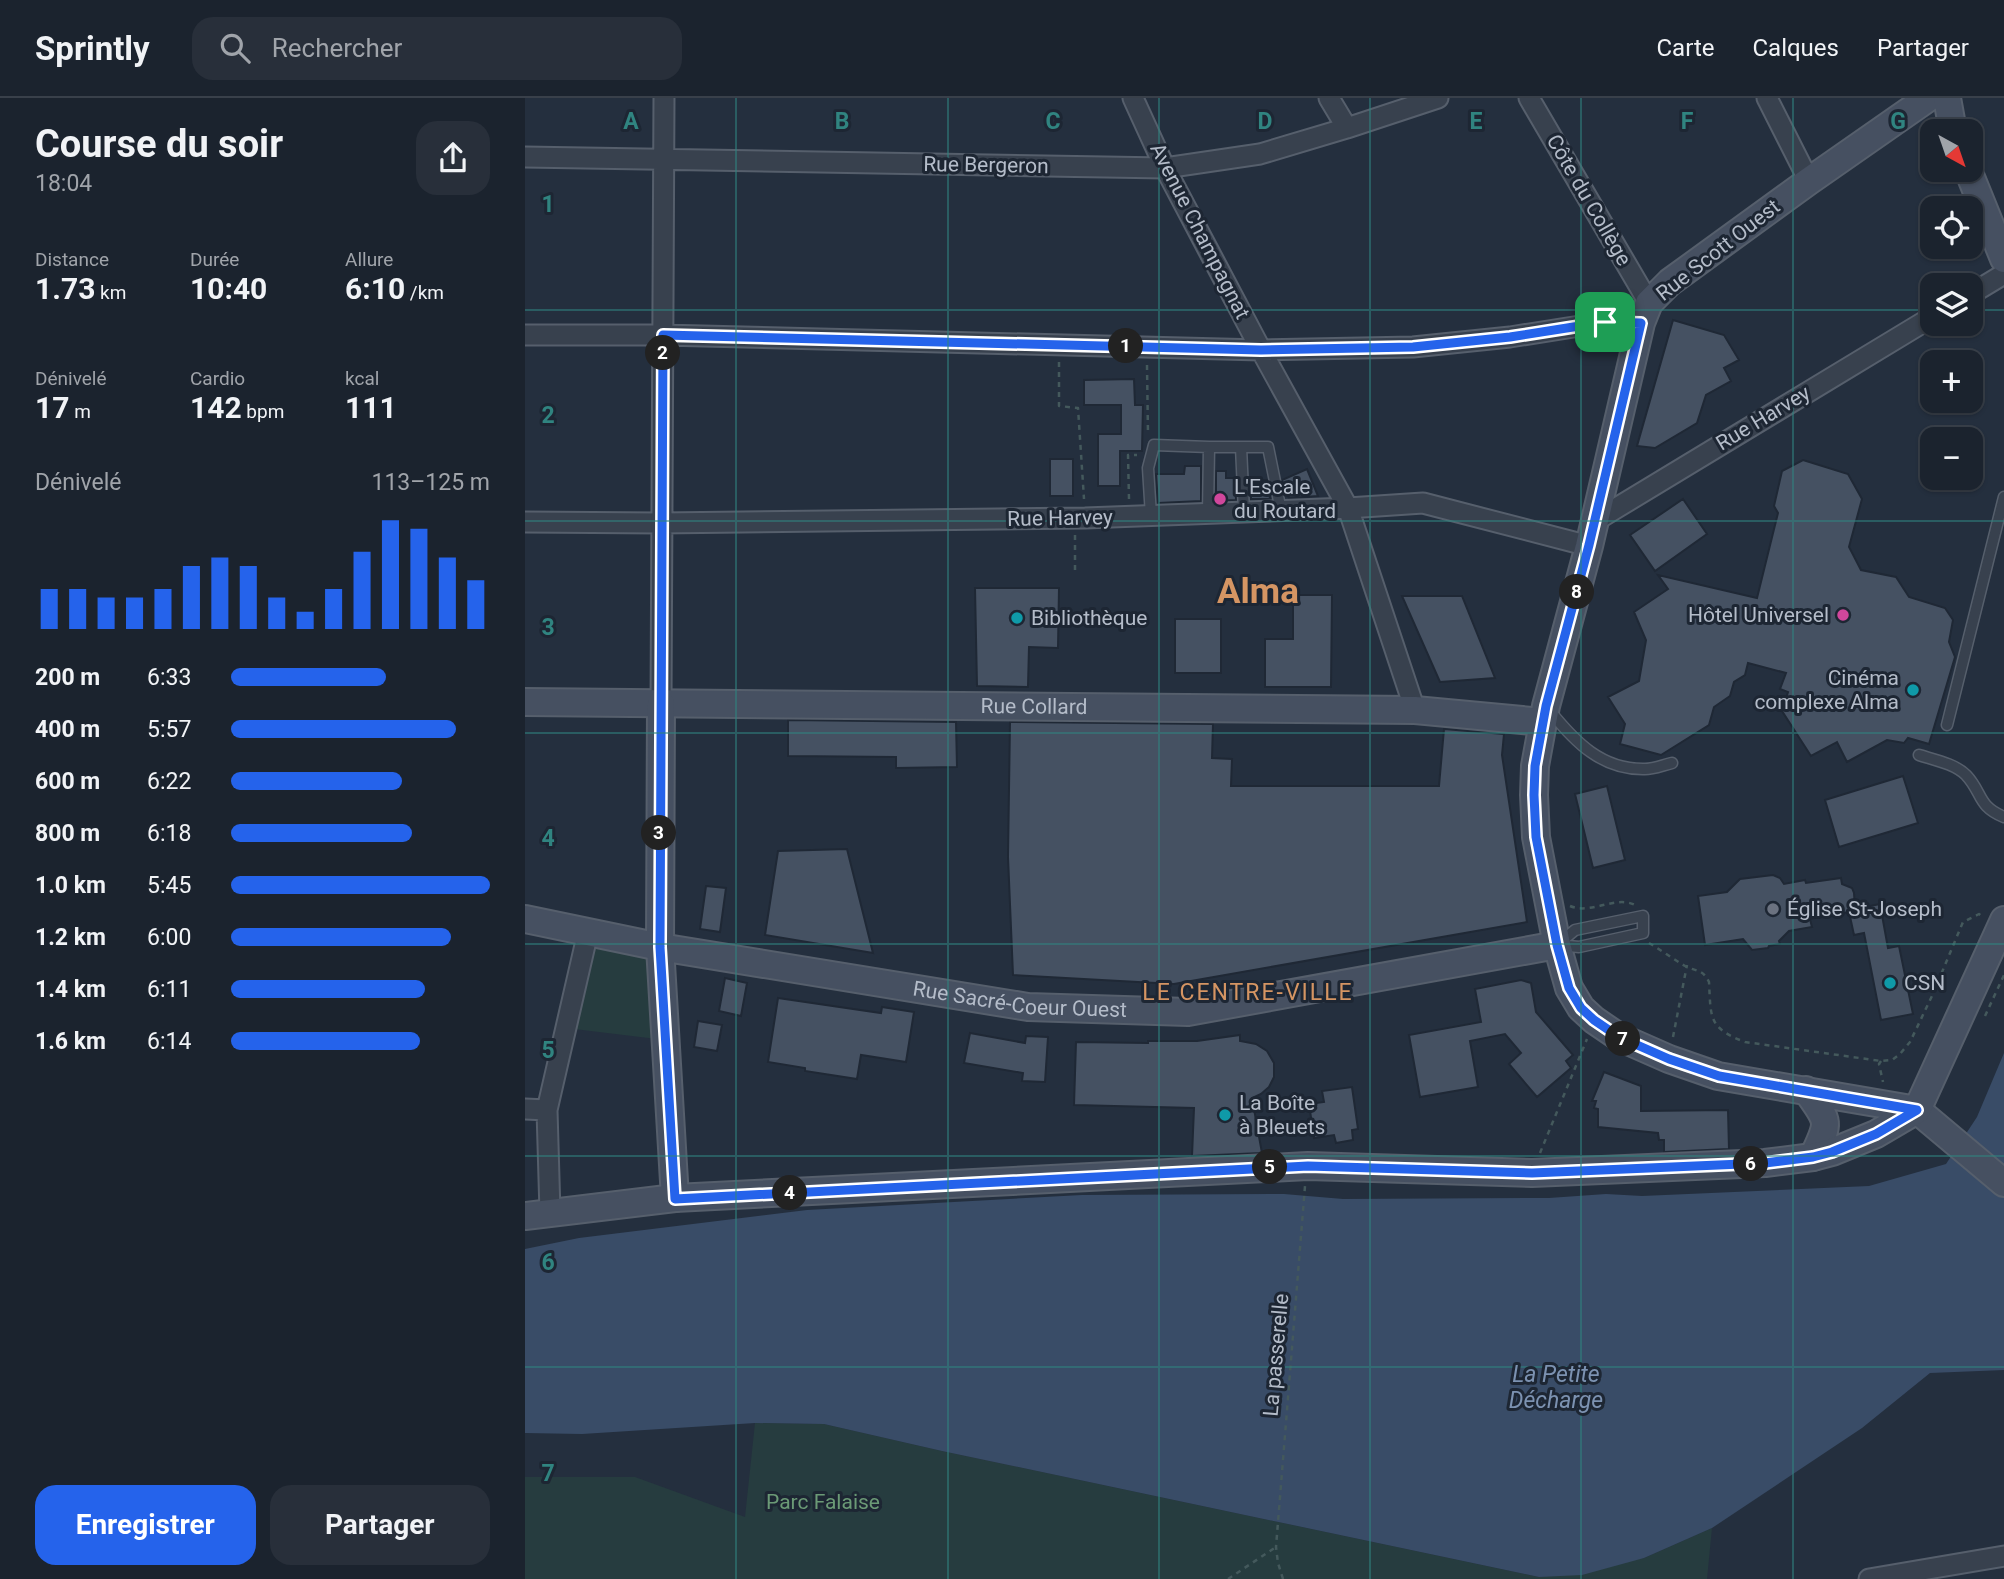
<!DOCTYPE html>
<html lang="fr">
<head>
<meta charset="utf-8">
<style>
	:root { --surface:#1b232e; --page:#282f3a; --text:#f1f3f6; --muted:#a0a4aa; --line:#39404a; --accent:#2563eb }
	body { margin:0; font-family:Roboto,sans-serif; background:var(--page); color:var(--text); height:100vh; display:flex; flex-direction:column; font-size:26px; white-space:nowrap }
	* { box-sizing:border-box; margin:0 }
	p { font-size:23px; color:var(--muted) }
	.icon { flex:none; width:38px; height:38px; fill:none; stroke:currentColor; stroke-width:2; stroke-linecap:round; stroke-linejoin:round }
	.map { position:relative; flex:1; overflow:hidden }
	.side { display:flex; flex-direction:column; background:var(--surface); width:525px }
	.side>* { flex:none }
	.needle { width:46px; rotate:140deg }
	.tools { position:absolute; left:1395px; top:21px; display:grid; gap:14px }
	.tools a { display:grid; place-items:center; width:63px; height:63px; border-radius:14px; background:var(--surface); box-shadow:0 2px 5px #0004,0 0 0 2px var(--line); font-size:35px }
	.pin { position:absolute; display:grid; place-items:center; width:60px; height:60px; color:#fff; margin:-30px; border-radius:14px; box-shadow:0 4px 10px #0006 }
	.km { position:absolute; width:35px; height:35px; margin:-18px; border-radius:50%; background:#222; color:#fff; font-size:19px; line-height:35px; text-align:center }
	.round { display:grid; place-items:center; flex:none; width:74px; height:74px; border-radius:21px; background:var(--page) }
	.overview { display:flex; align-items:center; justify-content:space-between; height:119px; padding:0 35px }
	h1 { font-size:38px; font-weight:700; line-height:52px }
	.stats { display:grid; grid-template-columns:repeat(3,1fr); gap:10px; height:119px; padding:7px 35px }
	.stats div { display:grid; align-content:center }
	.stats b { font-size:30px; font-weight:700 }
	.stats small { font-size:19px; font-weight:400 }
	.stats p { font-size:19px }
	.chart { height:196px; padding:14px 35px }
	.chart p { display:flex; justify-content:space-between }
	.chart svg { width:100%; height:126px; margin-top:7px; stroke:var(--accent); stroke-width:6 }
	.cta { display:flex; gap:14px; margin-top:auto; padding:14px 35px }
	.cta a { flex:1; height:80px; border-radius:21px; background:var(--accent); color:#fff; font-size:28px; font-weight:700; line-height:80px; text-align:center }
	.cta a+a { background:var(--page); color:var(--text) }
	ul { padding:0 35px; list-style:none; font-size:23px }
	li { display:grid; grid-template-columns:112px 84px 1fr; align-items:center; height:52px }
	li i { height:18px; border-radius:9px; background:var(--accent) }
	header { display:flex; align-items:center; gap:42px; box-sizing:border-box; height:98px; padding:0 35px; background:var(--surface); border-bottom:2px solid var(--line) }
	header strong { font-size:33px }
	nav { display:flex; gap:38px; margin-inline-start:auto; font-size:24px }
	.search { width:490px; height:63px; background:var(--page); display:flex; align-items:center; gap:18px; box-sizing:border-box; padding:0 24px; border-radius:21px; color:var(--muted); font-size:26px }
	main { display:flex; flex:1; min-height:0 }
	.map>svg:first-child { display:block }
	.green { fill:#263c3f }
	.water { fill:#394c67 }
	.building { fill:#455162; stroke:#1f2835; stroke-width:2 }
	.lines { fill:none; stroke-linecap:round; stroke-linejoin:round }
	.lane-casing { stroke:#565f6c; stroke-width:13 }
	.street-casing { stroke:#565f6c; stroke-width:23 }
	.secondary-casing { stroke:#565f6c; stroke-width:30 }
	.path { stroke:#44595c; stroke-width:2.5; stroke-dasharray:5 5; stroke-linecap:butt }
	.lane { stroke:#38414e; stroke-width:10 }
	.street { stroke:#38414e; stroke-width:19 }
	.secondary { stroke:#465061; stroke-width:26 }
	.route-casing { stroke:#fff; stroke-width:14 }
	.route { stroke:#2563eb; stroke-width:9 }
	.grid { fill:none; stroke:#308480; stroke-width:2; stroke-opacity:0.55 }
	.hotel-dot { fill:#d1479c; stroke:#1d2633; stroke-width:2.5 }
	.culture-dot { fill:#0f9aa8; stroke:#1d2633; stroke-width:2.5 }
	.worship-dot { fill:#6b7280; stroke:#1d2633; stroke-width:2.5 }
	.labels { text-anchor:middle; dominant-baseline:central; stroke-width:6; stroke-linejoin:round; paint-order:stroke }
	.street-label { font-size:21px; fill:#b4bcc9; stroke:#1d2633 }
	.poi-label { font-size:21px; fill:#b4bcc9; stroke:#1d2633; text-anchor:start }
	.park-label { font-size:21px; fill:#6b9a76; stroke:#1d2633 }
	.neighbourhood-label { font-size:23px; letter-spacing:2px; fill:#d59563; stroke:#1d2633 }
	.water-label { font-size:23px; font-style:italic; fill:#7c92b1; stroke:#1d2633 }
	.town-label { font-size:35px; font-weight:bold; fill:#d59563; stroke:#1d2633 }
	.grid-label { font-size:23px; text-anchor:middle; font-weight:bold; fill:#308480; stroke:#1d2633; stroke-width:6; stroke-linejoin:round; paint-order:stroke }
</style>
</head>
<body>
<header>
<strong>Sprintly</strong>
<div class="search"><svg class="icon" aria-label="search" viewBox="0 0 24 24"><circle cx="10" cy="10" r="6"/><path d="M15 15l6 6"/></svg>Rechercher</div>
<nav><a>Carte</a><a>Calques</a><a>Partager</a></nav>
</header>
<main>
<section class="side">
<div class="overview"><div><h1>Course du soir</h1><p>18:04</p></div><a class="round"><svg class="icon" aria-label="share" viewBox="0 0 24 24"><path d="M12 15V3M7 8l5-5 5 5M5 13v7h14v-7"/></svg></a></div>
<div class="stats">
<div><p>Distance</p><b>1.73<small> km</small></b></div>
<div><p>Durée</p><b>10:40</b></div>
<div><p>Allure</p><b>6:10<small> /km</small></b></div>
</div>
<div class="stats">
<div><p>Dénivelé</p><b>17<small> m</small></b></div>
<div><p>Cardio</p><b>142<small> bpm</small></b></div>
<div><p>kcal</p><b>111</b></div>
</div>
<div class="chart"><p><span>Dénivelé</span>113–125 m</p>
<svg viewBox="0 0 160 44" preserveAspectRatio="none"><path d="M5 44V30M15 44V30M25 44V33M35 44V33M45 44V30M55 44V22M65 44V19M75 44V22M85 44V33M95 44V38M105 44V30M115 44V17M125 44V6M135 44V9M145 44V19M155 44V27"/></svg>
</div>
<ul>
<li><b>200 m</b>6:33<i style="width:60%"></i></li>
<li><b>400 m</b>5:57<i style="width:87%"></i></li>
<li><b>600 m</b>6:22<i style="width:66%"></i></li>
<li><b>800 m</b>6:18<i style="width:70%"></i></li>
<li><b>1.0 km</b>5:45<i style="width:100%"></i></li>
<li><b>1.2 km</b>6:00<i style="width:85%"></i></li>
<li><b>1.4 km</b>6:11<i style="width:75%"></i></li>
<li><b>1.6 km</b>6:14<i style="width:73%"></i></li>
</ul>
<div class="cta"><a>Enregistrer</a><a>Partager</a></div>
</section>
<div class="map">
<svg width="1479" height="1481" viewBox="0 0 1479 1481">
	<rect width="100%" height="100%" fill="#242f3e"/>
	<!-- green -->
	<path class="green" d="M63,834L135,849L140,942L41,930Z
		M230,1325L299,1326L417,1353L1014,1479L1119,1460L1187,1430L1182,1481H0V1379H110L220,1419Z"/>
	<!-- water -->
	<path class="water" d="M1479,955V1272L1405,1275L1337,1330L1187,1430L1119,1460L1057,1477L1014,1479L417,1353L299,1326L230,1325L57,1336L0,1335V1151L54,1140L282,1112L557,1097L759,1096L818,1101L1024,1100L1081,1096L1117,1098L1344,1088L1421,1066L1452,1019Z"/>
	<!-- building -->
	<path class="building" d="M1148,222L1199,237L1214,262L1199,270L1206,283L1181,297L1172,325L1130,350L1112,348Z
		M609,281L610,307H618L617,353H595V388H573V336H596V307H559V282Z
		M525,361H548V398H525Z
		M1278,362L1323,376L1337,401L1324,449L1336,472L1371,479L1384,499L1420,510L1428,522L1424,544L1430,559L1404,646L1383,640L1379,645L1362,642L1322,664L1312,644L1286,658L1257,613L1263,594L1255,591L1261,575L1223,565L1220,577L1209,584L1205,598L1189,609L1184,627L1136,657L1095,646L1100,626L1083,599L1114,583L1121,542L1109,514L1143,491L1133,477L1232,500L1253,415L1249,408L1257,373Z
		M660,368H676V403L633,405L631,376H659Z
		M782,371L793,398L764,400L757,382Z
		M691,373H701V380H710L711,402L691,403Z
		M725,382H742L745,401H726Z
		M1158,401L1182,436L1130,473L1105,437Z
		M450,490H534L533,550L504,549L503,589L452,588Z
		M768,497H807L806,589H740V541H768Z
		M877,498H937L970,580L915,584Z
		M650,521H696V575H650Z
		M263,622L431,624L432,669L371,670V659L263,658Z
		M485,624L688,626L687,660L707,661L706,688H914L919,631L979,636L977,657L1002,824L649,886L488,877L483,759Z
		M1378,678L1393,725L1314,749L1300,702Z
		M1082,688L1100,762L1068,770L1050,696Z
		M322,751L348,855L240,837L253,753Z
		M1248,777L1255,780L1259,786L1280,782L1281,785L1316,780L1317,786L1327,790L1329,795L1330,811L1355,806L1363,850L1374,848L1388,916L1356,922L1339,835L1329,837L1324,814L1285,821L1287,829L1264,833L1254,843L1255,846L1244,848L1243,850L1227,852L1218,841L1180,847L1173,798L1202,794L1215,781Z
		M181,788L201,790L195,834L175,831Z
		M200,880L222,885L216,918L194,913Z
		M996,882L1006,885L1011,914L1048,957L1041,963L1046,970L1012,999L984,966L996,955L980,936L945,943L953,989L895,999L884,937L956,924L950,891Z
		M253,900L356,915L357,909L389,914L381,964L336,957L332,981L280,973V970L243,964Z
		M173,923L197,927L192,953L169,949Z
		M445,935L500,945L501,938L523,939L520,984L497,983L498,975L439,965Z
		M715,937V943L731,946L742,953L749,965V979L744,989L736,996L727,1000L737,1055L667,1058L669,1010L549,1007L551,944L623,945V943H672Z
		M1079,974L1116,988V1013L1203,1012L1204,1051L1139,1054V1042H1134L1133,1035L1073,1029V1011L1069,1010L1071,1003H1067Z
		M827,989L833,1031L827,1032L828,1042L811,1045L809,1037L789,1040L784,1006L799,1004L797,993Z"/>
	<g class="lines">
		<!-- lane casing -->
		<g class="lane-casing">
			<path id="lane" d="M684,349H743L756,413
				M716,349L719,414
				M626,418L623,370L629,347L684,349L683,416
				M1025,613C1050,644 1077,672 1120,671C1129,671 1138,667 1147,665
				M1422,627L1479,399
				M1394,657C1410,662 1430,666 1441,677C1458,695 1452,708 1479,719
				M1118,818V835L1054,849L1032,847L1050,832Z"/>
		</g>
		<!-- street casing -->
		<g class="street-casing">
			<path id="street" d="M608,0L640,70L736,252L823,410L890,612
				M804,0L822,30
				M1004,0L1124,205
				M1242,0L1284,83
				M0,59L640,70L735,56L822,30L913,0
				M1446,196L1479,176
				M0,237H138L736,252L888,249L985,239L1080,224L1116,225
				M1070,423L1407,219
				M0,424L135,425L560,420L823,410L898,405L1064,448
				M136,606L139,0
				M0,1011L22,1012
				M25,1115L22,1012L63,834
				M1344,1481L1479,1458"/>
		</g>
		<!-- secondary casing -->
		<g class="secondary-casing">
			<g id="secondary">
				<path d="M1403,0L1284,83L1145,184L1124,205L1116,225L1064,448L1021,608L1010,668L1009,697L1011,739L1032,847L1044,890L1056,910L1069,922L1094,939L1144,961L1193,978L1392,1012L1479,1085"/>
				<path d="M1422,0L1428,33"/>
				<path d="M1443,72L1479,161"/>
				<path id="s1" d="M0,604L890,612L1018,624"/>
				<path d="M136,606L135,849L150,1100"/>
				<path id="s2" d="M0,821L135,849L503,909L663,914L1032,847"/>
				<path d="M1281,992C1305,1025 1305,1023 1288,1059"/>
				<path d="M0,1118L150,1100L783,1068L1007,1075L1240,1065L1288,1059L1307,1054L1351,1036L1392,1012L1479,822"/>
			</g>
		</g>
		<!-- path -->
		<path class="path" d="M534,264V308L553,310L559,401
			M622,267L623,337
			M604,401L603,357H612
			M550,472V437
			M1045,808C1066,817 1090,797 1110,807
			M1124,845C1136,852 1148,861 1160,868C1171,874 1177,870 1184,884C1186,920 1183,930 1220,944L1356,963L1367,962L1375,956L1385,944L1407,898L1438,824L1454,816L1458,819
			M1460,918L1479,877
			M1148,939L1162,867
			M1356,963L1354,966L1358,984
			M1015,1055L1062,941
			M703,1481L751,1449
			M758,1481L753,1465L751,1449L780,1088"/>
		<!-- lane -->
		<use href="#lane" class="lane"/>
		<!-- street -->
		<use href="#street" class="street"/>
		<!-- secondary -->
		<use href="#secondary" class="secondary"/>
	</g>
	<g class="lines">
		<!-- route casing -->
		<g class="route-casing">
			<path id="route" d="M1080,224L1116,225L1064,447L1021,608L1010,668L1009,697L1011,739L1032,847L1044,890L1056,910L1069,922L1094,939L1144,961L1194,978L1392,1012L1351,1036L1307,1054L1288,1059L1240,1065L1007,1075L783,1068L150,1101L135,849L138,237L736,252L888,249L985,239Z"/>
		</g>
		<!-- route -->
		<use href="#route" class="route"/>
	</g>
	<!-- grid -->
	<path class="grid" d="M211,0V1481M423,0V1481M634,0V1481M845,0V1481M1056,0V1481M1268,0V1481M0,212H1407M1446,212H1479M0,423H1479M0,635H1479M0,846H1479M0,1058H1479M0,1269H1479"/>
	<!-- markers -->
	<g class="hotel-dot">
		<circle cx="695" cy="401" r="7"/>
		<circle cx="1318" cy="517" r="7"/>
	</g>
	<g class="culture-dot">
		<circle cx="492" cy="520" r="7"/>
		<circle cx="1388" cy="592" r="7"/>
		<circle cx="1365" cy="885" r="7"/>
		<circle cx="700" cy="1017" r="7"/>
	</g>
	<circle class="worship-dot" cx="1248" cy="811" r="7"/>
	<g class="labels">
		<!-- street labels -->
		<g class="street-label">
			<text transform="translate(461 67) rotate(1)">Rue Bergeron</text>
			<text transform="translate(1064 102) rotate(60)">Côte du Collège</text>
			<text transform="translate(675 133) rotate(63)">Avenue Champagnat</text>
			<text transform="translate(1193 152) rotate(-38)">Rue Scott Ouest</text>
			<text transform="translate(1238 320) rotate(-31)">Rue Harvey</text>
			<text transform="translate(535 420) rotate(-1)">Rue Harvey</text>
			<text stroke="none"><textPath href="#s1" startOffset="509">Rue Collard</textPath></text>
			<text stroke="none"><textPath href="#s2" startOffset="502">Rue Sacré-Coeur Ouest</textPath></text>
			<text transform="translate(751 1257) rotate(-85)">La passerelle</text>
		</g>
		<!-- poi labels -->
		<g class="poi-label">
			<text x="709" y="389">L'Escale<tspan x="709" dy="24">du Routard</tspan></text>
			<text x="1304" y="517" text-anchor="end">Hôtel Universel</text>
			<text x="506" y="520">Bibliothèque</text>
			<text x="1374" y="580" text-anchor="end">Cinéma<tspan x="1374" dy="24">complexe Alma</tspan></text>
			<text x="1262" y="811">Église St-Joseph</text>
			<text x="1379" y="885">CSN</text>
			<text x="714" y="1005">La Boîte<tspan x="714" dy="24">à Bleuets</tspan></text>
		</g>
		<!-- park labels -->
		<g class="park-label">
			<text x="298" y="1404">Parc Falaise</text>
		</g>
		<!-- neighbourhood labels -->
		<g class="neighbourhood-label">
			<text x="723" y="894">LE CENTRE-VILLE</text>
		</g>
		<!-- water labels -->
		<g class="water-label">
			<text x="1031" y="1276">La Petite<tspan x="1031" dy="26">Décharge</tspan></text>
		</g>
		<!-- town labels -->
		<g class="town-label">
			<text x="733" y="493">Alma</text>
		</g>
	</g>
	<g class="grid-label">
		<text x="106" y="31">A</text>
		<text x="317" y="31">B</text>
		<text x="528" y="31">C</text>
		<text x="740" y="31">D</text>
		<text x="951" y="31">E</text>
		<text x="1162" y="31">F</text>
		<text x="1373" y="31">G</text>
		<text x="23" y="114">1</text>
		<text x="23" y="325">2</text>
		<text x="23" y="537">3</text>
		<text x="23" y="748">4</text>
		<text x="23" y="960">5</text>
		<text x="23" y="1172">6</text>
		<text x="23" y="1383">7</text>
	</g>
</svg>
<div class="tools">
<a><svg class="needle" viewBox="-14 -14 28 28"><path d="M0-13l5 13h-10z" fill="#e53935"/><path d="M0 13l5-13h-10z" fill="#a0a4aa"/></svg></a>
<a><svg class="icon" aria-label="locate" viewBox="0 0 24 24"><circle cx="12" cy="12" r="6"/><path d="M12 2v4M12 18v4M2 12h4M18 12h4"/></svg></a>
<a><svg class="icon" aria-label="layers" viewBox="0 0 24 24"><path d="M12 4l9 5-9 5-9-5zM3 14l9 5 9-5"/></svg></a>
<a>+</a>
<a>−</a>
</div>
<div class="pin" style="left:1080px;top:224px;background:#1e9e55"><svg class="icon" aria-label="arrive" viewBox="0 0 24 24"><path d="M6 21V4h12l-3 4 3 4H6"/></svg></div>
<b class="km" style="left:601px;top:248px">1</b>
<b class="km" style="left:138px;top:255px">2</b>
<b class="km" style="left:134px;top:735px">3</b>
<b class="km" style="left:265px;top:1095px">4</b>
<b class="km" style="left:745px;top:1069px">5</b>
<b class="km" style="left:1226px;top:1066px">6</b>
<b class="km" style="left:1098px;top:941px">7</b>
<b class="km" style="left:1052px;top:494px">8</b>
</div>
</main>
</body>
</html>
